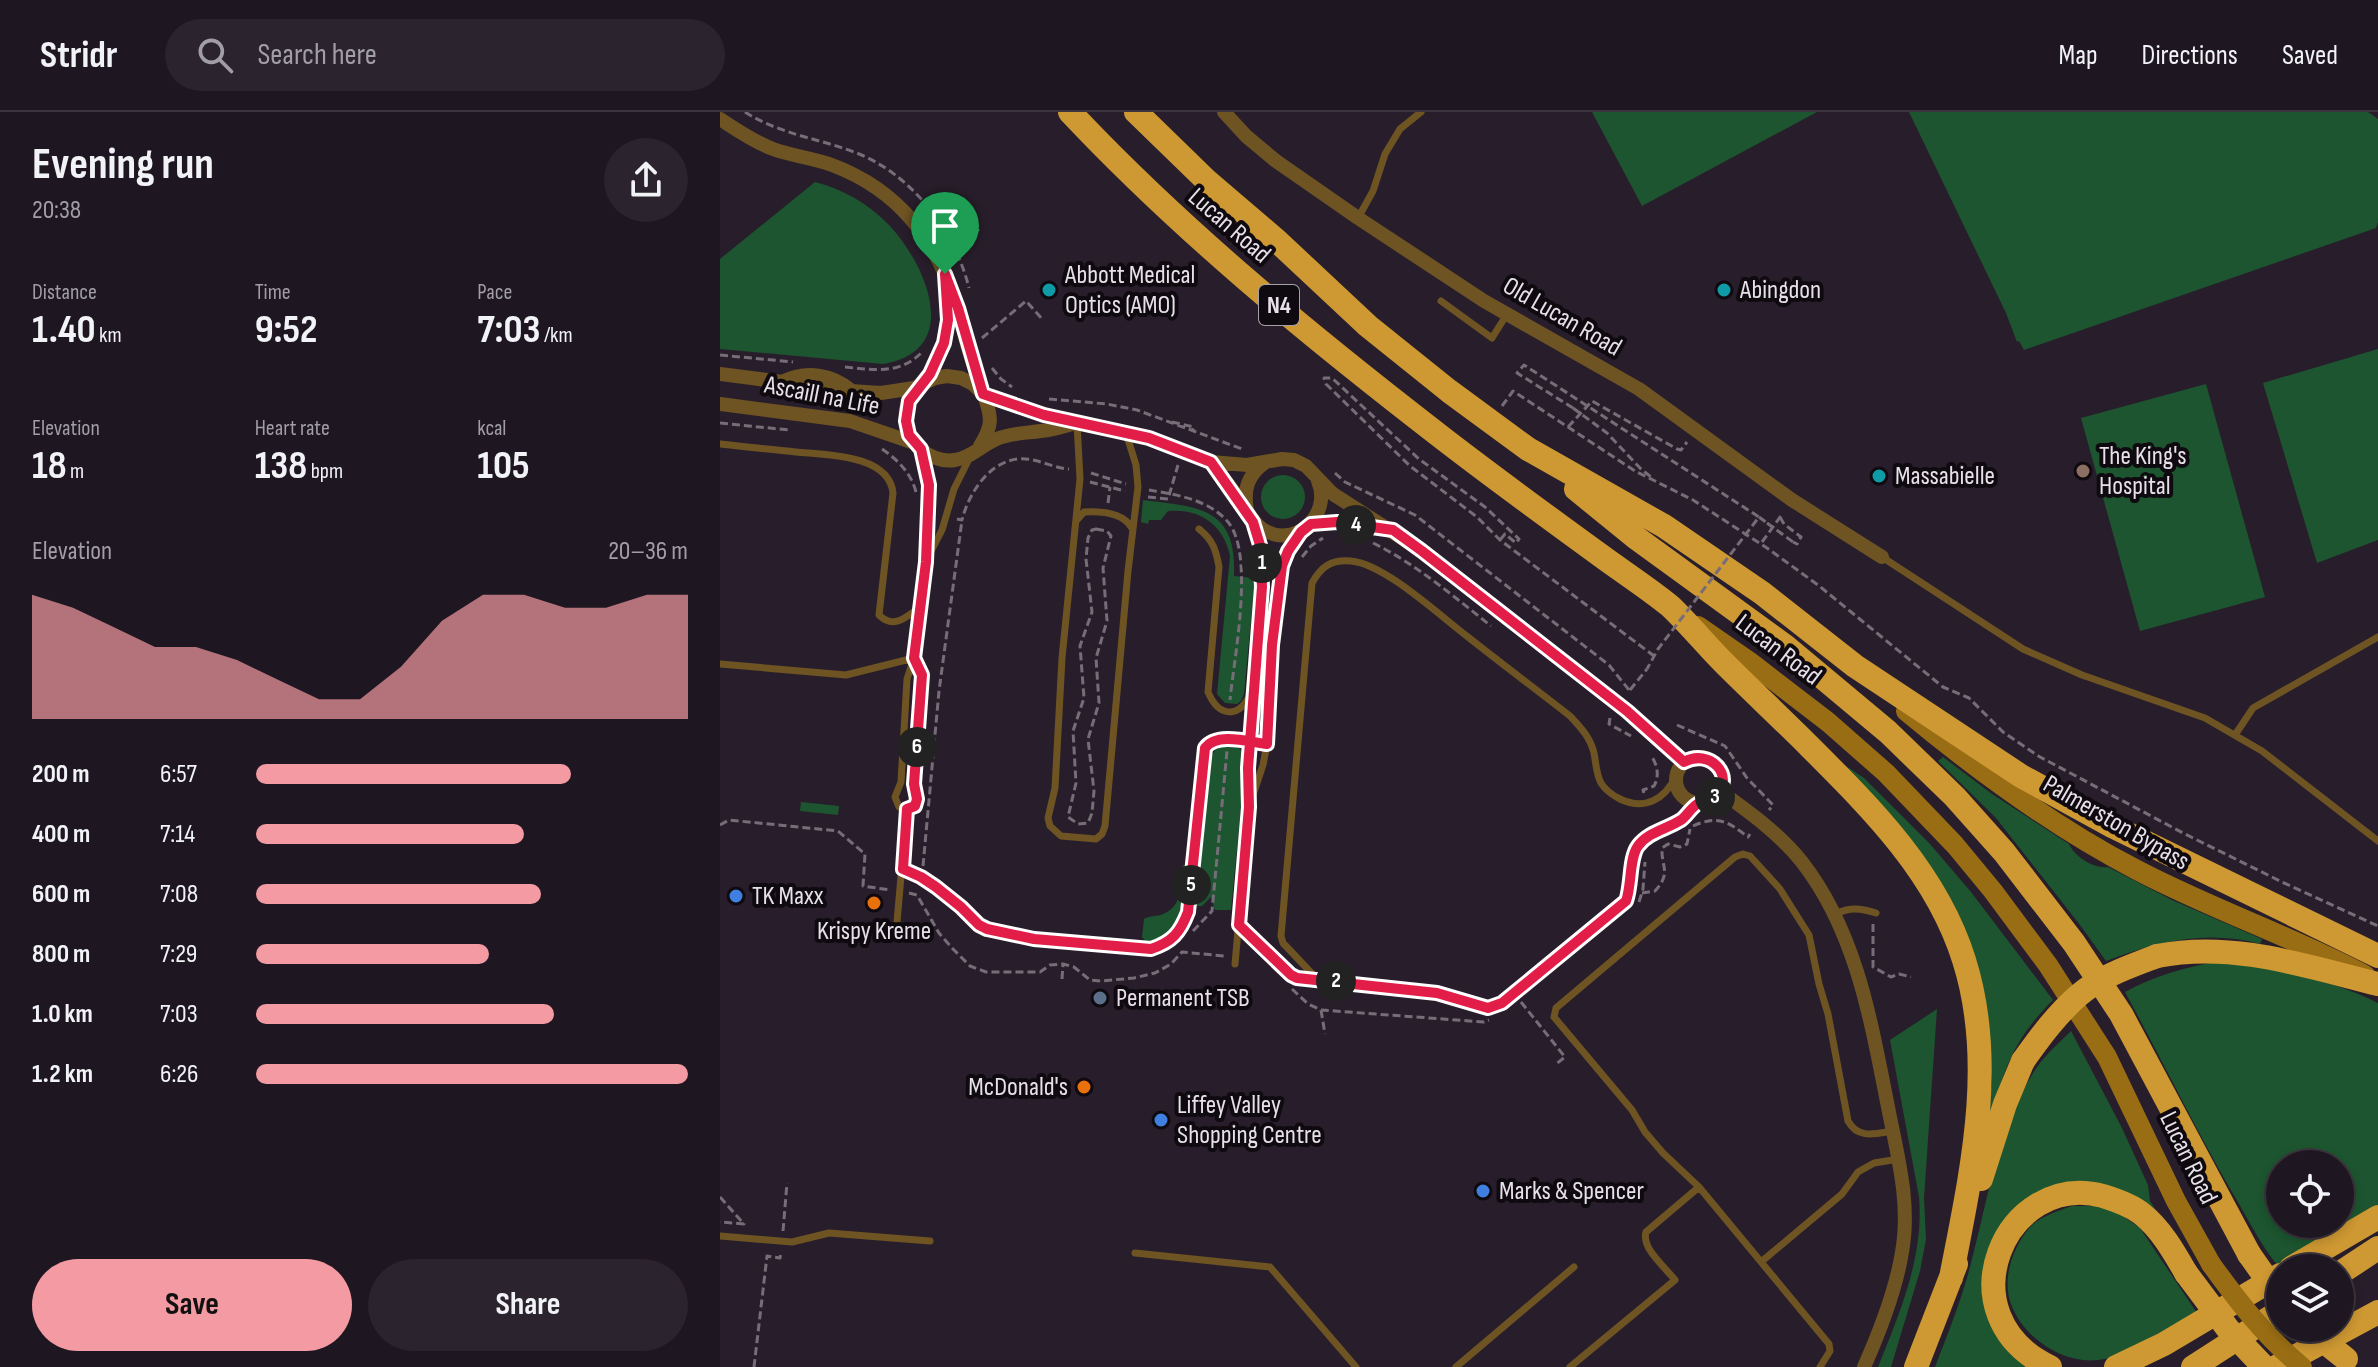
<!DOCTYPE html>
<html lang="en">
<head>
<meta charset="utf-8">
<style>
	:root { --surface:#1e1620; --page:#2b232d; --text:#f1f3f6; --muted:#a19fa5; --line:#3c353e; --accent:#f49aa2 }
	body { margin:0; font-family:"Sofia Sans Condensed",sans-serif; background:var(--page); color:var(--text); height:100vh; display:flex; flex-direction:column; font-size:30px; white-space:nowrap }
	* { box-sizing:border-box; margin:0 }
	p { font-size:26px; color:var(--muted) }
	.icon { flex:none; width:44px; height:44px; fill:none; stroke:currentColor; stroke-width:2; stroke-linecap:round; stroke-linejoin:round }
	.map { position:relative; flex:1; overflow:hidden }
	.drawer { display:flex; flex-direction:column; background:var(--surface); width:720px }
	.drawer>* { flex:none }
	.fabs { position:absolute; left:1546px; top:1038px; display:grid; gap:16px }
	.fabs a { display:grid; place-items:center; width:88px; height:88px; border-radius:50%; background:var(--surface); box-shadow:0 4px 12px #0003,0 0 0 2px var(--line); font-size:40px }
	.pin { position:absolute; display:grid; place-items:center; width:68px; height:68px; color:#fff; margin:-82px -34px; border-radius:50% 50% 50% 0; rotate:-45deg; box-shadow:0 0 8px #0007 }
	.pin .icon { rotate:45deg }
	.km { position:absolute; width:40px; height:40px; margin:-20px; border-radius:50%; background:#222; color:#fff; font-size:22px; line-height:40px; text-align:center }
	.round { display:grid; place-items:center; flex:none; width:84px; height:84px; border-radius:42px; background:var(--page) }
	.headline { display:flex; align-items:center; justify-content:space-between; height:136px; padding:0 32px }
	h1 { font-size:44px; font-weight:700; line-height:60px }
	.figures { display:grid; grid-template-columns:repeat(3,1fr); gap:12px; height:136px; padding:8px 32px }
	.figures div { display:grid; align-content:center }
	.figures b { font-size:40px; font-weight:700 }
	.figures small { font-size:22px; font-weight:400 }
	.figures p { font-size:22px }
	.chart { height:224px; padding:16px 32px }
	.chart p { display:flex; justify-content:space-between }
	.chart svg { width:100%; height:144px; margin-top:8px; fill:var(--accent); opacity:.7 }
	.action { display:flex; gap:16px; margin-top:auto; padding:16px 32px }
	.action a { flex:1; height:92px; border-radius:48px; background:var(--accent); color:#111; font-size:32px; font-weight:700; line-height:92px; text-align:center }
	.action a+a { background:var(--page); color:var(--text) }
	ul { padding:0 32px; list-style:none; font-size:26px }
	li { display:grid; grid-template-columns:128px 96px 1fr; align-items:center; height:60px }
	li i { height:20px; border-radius:10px; background:var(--accent) }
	header { display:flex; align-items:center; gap:48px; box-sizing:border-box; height:112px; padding:0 40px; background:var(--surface); border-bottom:2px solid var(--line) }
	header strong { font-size:38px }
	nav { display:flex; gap:44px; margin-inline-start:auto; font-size:28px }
	.search { width:560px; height:72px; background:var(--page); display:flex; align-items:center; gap:20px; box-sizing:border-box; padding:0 28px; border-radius:44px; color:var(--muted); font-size:30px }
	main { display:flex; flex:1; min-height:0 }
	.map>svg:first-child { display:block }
	.green { fill:#1c552f; fill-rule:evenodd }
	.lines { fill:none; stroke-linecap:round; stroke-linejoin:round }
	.path { stroke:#766d79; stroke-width:3; stroke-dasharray:8 4; stroke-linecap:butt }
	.lane { stroke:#6e5323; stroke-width:7 }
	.street { stroke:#6e5323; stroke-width:14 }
	.secondary { stroke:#996d14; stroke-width:20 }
	.highway { stroke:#ce9832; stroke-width:24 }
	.path-bridge { stroke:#766d79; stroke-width:3; stroke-dasharray:8 4; stroke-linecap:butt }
	.secondary-bridge { stroke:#996d14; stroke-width:20 }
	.highway-bridge { stroke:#ce9832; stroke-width:24 }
	.route-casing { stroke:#fff; stroke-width:16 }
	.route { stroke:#e11d48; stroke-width:10 }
	.culture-dot { fill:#0f9aa8; stroke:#0e0a0f; stroke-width:3 }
	.education-dot { fill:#8d6e63; stroke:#0e0a0f; stroke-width:3 }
	.shop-dot { fill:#3f7fe0; stroke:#0e0a0f; stroke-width:3 }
	.food-dot { fill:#e8710a; stroke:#0e0a0f; stroke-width:3 }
	.service-dot { fill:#5c6f8a; stroke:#0e0a0f; stroke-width:3 }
	.labels { text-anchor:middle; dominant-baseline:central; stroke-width:8; stroke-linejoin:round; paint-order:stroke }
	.shield { fill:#0e0a0f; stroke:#a6a0a8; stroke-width:2 }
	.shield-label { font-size:24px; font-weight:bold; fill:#e7e0e9 }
	.street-label { font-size:26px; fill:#e7e0e9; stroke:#0e0a0f }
	.poi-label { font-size:26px; fill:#e7e0e9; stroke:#0e0a0f; text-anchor:start }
</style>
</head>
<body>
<header>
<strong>Stridr</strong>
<div class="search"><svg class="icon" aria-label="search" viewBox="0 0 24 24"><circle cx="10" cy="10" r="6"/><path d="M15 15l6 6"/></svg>Search here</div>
<nav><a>Map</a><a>Directions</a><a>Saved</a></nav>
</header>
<main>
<section class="drawer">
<div class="headline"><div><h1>Evening run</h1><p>20:38</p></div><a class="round"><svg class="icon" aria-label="share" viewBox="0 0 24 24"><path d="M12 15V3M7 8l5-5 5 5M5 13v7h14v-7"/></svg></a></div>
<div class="figures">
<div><p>Distance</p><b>1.40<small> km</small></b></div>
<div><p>Time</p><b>9:52</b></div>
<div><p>Pace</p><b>7:03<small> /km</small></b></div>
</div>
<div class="figures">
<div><p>Elevation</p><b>18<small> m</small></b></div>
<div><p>Heart rate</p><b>138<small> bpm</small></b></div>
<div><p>kcal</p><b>105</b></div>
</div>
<div class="chart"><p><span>Elevation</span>20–36 m</p>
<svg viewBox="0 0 160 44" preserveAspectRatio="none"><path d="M0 44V6L10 10L20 16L30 22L40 22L50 26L60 32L70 38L80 38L90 28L100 14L110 6L120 6L130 10L140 10L150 6L160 6V44z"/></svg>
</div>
<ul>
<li><b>200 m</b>6:57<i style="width:73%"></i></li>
<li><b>400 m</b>7:14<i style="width:62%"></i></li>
<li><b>600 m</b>7:08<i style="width:66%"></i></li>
<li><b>800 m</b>7:29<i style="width:54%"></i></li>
<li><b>1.0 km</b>7:03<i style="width:69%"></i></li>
<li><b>1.2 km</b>6:26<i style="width:100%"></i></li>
</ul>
<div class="action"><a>Save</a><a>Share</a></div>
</section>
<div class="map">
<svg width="1658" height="1255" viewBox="0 0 1658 1255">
	<rect width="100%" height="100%" fill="#281e2b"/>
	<!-- green -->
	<path class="green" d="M872,0H1097L922,94Z
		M1189,0H1648L1658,7V110L1656,116L1304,238L1299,229L1297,230L1286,201Z
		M95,70C123,77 149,92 169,113C206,152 244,239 163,252L0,237V147Z
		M1658,237V428L1597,451L1543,271Z
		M1486,272L1545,485L1420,519L1361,306Z
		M541 385a22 22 0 1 1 44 0a22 22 0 1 1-44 0Z
		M423,388C479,395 517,395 514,464L535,466L524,582L521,589L517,592L505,591L497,582L510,444C504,413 480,396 448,399L441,408H429L428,412L421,410Z
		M1083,611L1123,652L1144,666L1210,732L1251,780L1333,888C1296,925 1285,953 1272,1002L1268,1000L1272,973L1269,923L1242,814Z
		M503,633L519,636L526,645L511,798H495L491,785L482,794H477L491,645L495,638Z
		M1223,645L1272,682L1349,732C1355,745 1374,757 1388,755L1452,788L1542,827L1540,832C1487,817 1436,830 1386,849L1360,813L1276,706L1218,649Z
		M81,690L119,694L118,703L80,699Z
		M463,753H465C462,783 465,827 426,830L422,825L424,807C431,803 436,805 443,802C463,795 461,770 463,753Z
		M1499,849C1553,857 1609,866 1658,891V1093L1557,1153C1539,1130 1527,1105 1512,1080C1474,1014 1441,946 1405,880C1434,864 1466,855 1499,849ZM1560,1052H1620V1112H1560Z
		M1217,897L1204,1086L1206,1127L1200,1159L1171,1255H1158C1180,1200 1204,1145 1199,1085L1170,928Z
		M1351,919L1401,1014L1428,1073L1430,1089L1447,1116L1364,1074L1273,1128L1290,1238L1309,1255H1215C1228,1221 1242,1187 1251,1151C1269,1084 1278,1013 1317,955C1326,942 1340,930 1351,919Z
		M1352,1094H1379L1397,1100L1420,1116L1477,1201C1446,1219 1414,1244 1378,1248C1344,1252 1306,1227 1293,1197C1284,1178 1287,1155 1296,1137C1300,1128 1306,1119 1313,1112C1325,1103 1338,1099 1352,1094Z"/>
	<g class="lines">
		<!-- path -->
		<path class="path" d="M25,0C59,22 97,26 134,40C191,61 235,119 249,176
			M235,138L259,117
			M262,226L306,189L323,208
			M0,243L73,250
			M125,255C154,258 181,263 203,239
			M272,256L281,267L292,275
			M329,287L387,292L417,298L522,337
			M782,294L793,279L915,359L973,388L1047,436L1098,473L1223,575L1249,586L1283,620L1320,645L1465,722L1562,770L1658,814
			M853,296L887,321L920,356L931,365
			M452,310L474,315L472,320
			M0,311L69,318
			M848,315L872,289L957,337L961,338L967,330
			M162,337C178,348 191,361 196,380
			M371,361L406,372
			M615,361L625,370L695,403L889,553L909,578
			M370,370L405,379
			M429,378C457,383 488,387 508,410C535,442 514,546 510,588
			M428,385L448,387L458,353
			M388,391L390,375
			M1039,405L1047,411
			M1060,405L1064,412L1081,425L1077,432L1073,430
			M237,407L242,408C249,380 272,344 306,347C320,348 334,356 349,357
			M376,417L387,419L391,424L383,456L387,509L376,546L379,591L368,627L374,679L372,701L368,711L358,712L348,705L356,671L353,619L364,586L360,534L372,500L366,447L368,426L372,418Z
			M780,428L785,422L796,431L799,427L765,395L699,347L612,266H604L606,272L690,354L757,405L780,428L934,544
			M1042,430L1063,401
			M653,431C696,452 733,484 771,514
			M582,445L591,434L603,426
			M910,578L927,557
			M890,606L889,612L911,624
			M957,613L1005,634L1027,666L1053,693L1049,698
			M924,681L923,678L934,674C940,663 937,653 931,643
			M0,713L9,708L118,719L145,742L143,774L170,778
			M973,714C998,703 1007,709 1028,725L1030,722
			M203,754L219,579L242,408
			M189,781L197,783L219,821L233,837L250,854L266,860H320L330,853L343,852L354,855L370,868L381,869L414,866L435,861L451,852L462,840L504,844
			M922,781L935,779C952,760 941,756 942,736L948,732L960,735L967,732L970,717
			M919,790L923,777L925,750
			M1153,812V855L1171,865L1179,862L1191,865
			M473,819L492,799L507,639
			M342,867L343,852
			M572,877L588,892L601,898L764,910L769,908
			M801,890L845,945L836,952
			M601,898L605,922
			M0,1085L24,1112L0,1110
			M63,1119L67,1071
			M34,1255L47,1144L60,1146L61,1139"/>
		<!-- lane -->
		<path class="lane" d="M638,106L653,79L665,42L680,17L701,0
			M721,189L772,226L787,202
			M357,311L360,367L342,546L335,676L328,706L330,714L341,724L376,727L382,722L385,714L408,459L418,375L416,353L406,321
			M0,332C25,335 50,337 76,340C105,343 169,342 173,381L159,503C174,518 186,505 200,495
			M357,408L364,400C381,399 402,400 411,415
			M479,417C493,428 496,438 499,455L488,580C499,606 520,607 531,580
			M1162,445L1303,537L1362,563L1485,606L1542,639L1658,729
			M207,447L222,418L234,377L250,345
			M0,552L126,563L194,546
			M1515,623L1533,596L1658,525
			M956,664C945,687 925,699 900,687C892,683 886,679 881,671C876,662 876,651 874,641C870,625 861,616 850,604C817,578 782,552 748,525C720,504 665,452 631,449C611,447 601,455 592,471L561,824L563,831L597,867L717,881L768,896L782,891L906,789C912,772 909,753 915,737C922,722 945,717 959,709C966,705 972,697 978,691
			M531,689L543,653L547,632L552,533L562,454L580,421
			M187,697L179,695L175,685L181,670L187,567L194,546L206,450L209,373L201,340
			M183,757C203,766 221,777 238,792C248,801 255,811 267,817L314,827L431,837C452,830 460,820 468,800L483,648L486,633L496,628L547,632
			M1115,802C1130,795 1140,796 1156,801
			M519,813L571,863L577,866L597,867
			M176,821L187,697L195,694L197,687L194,672L202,563L194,546
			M515,852L529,695L528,656L542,475L540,433L534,412
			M0,1124L72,1130L109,1121L210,1129
			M415,1141L550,1155L636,1255
			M1041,1150L1122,1082L1138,1060L1154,1051L1179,1047
			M736,1255L854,1155
			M850,1255L955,1168C945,1155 921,1136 926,1120L979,1075
			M1100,1255L1110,1239L1109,1232L979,1075L943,1041L925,1020L912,998L834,905L836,896L1015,745L1023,742L1030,744L1060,777L1089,823L1099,872L1108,902L1128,1009C1138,1027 1154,1022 1173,1019"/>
		<!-- street -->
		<path class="street" d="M504,0L526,24L556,49L638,106L764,189L919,277L1072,388L1162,445
			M0,7C17,18 34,30 53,37C72,44 93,46 112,53C181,79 215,128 238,195C242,208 244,223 248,236C253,252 258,268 264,283C272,306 273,313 260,334
			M226,179C227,198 229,216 223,234C219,243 215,254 210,262C205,271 195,277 190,286C181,303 187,325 200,337C210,345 222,350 235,348C251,346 263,332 279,326C293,321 307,321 321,319C332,318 342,315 352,312
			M0,262L62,270L84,276L161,281L194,276L215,266L227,264L241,266L253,272L263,282L302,296L324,303L429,326L491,350L527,353L562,347L574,348L586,354L613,382L702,439L907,599L964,650
			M62,270C86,258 112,262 132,279
			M0,292L130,309L194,331
			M491,350C502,364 512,377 522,391C528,400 532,409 541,416C572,439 613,404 598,369
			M527,398C523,377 528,362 546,350
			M591,412L617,410L664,417
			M956 668a23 23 0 1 1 46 0a23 23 0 1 1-46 0Z
			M1000,679C1029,700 1060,722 1082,750C1137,821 1151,910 1168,995C1177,1042 1191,1091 1182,1140C1176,1178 1160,1219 1144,1255"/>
		<!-- secondary -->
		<path class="secondary" d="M978,514L1030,550L1108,610L1166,661L1235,733L1273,779L1328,853L1387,945L1456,1089L1491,1152
			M1186,599C1258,659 1334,715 1417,758C1491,797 1571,824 1645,863"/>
		<!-- highway -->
		<path class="highway" d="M350,0C461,118 588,222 716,321C770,363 825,403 880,443C903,460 928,476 950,494C969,512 986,533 1004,551C1032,579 1061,606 1089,634C1151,696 1217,761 1244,848C1277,952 1251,1062 1231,1166
			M416,0L486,68L555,127L648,214L729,279L808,337L944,414L1042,481L1135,554L1301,664L1392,714L1658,844
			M856,377L915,425L1065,534L1168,620L1235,685L1284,740L1354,831L1401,902L1529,1142
			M1437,844C1513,829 1585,854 1658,872
			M1261,1067L1285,992L1303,949
			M1571,1156L1658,1105
			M1620,1161L1658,1136
			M1196,1255L1236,1152
			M1330,1255C1222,1204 1285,1058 1383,1084C1396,1088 1411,1093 1422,1102C1441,1117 1454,1140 1466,1161
			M1396,1255L1444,1232L1560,1163
			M1473,1255L1560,1199
			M1556,1255L1658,1200"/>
		<!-- path-bridge -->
		<path class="path-bridge" d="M853,296L797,261L804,253L1039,405L938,537L927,557
			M1047,411L1073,430"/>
		<!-- secondary-bridge -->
		<path class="secondary-bridge" d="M1491,1152C1520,1192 1544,1223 1582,1255"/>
		<!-- highway-bridge -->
		<path class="highway-bridge" d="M1303,949C1320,925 1337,902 1359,883C1381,864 1411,854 1437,844
			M1529,1142L1560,1186
			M1466,1161L1508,1217L1544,1255
			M1587,1216L1626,1247"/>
	</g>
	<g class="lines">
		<!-- route casing -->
		<g class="route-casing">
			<path id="route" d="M225,162L238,196L263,282L324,303L429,326L491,350L533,410L540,433L542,475L528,656L529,695L519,813L571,863L577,866L717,881L768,896L782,891L906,789C912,773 909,746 918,734C928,720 947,717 961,708C967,704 972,694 979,691C986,688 991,690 996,684C1016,663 989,636 964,650L907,599L702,439L673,418L617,410L591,412L581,420L568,439L562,454L552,533L547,632C529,630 497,620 485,636L468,800C460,821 452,830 431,837L314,827L267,817L259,813L241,795L216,775L201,765L183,757L187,697L195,694L197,687L194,672L202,563L194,546L206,450L209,373L201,337L189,323L186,309L189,289L210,262L224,231L228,208L225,162"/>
		</g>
		<!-- route -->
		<use href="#route" class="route"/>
	</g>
	<!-- markers -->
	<g class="culture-dot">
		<circle cx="329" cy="178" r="8"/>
		<circle cx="1004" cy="178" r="8"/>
		<circle cx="1159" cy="364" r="8"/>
	</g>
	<circle class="education-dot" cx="1363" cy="359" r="8"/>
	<g class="shop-dot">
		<circle cx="16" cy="784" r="8"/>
		<circle cx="441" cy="1008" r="8"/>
		<circle cx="763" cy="1079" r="8"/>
	</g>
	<g class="food-dot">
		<circle cx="154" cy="791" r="8"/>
		<circle cx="364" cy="975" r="8"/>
	</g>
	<circle class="service-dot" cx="380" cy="886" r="8"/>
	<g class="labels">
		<!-- shield labels -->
		<rect class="shield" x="539" y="173" width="40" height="40" rx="6"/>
		<g class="shield-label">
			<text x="559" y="193">N4</text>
		</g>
		<!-- street labels -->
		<g class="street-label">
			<text transform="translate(509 114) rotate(41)">Lucan Road</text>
			<text transform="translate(842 205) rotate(30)">Old Lucan Road</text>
			<text transform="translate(102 284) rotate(11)">Ascaill na Life</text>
			<text transform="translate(1058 538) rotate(37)">Lucan Road</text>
			<text transform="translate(1396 711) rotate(30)">Palmerston Bypass</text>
			<text transform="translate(1468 1046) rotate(64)">Lucan Road</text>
		</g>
		<!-- poi labels -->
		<g class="poi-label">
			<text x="345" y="163">Abbott Medical<tspan x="345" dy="30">Optics (AMO)</tspan></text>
			<text x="1020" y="178">Abingdon</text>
			<text x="1379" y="344">The King's<tspan x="1379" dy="30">Hospital</tspan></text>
			<text x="1175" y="364">Massabielle</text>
			<text x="32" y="784">TK Maxx</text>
			<text x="154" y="819" text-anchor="middle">Krispy Kreme</text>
			<text x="396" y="886">Permanent TSB</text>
			<text x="348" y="975" text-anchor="end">McDonald's</text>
			<text x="457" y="993">Liffey Valley<tspan x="457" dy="30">Shopping Centre</tspan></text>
			<text x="779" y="1079">Marks &amp; Spencer</text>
		</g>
	</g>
</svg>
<div class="fabs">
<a><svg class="icon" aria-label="locate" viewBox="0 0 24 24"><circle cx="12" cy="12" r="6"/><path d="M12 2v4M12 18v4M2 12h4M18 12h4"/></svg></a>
<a><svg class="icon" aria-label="layers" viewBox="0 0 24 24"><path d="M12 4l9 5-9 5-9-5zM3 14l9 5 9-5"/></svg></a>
</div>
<div class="pin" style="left:225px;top:162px;background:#1e9e55"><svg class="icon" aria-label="arrive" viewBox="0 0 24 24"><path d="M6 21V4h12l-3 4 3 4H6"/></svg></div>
<b class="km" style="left:542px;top:451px">1</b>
<b class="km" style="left:616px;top:869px">2</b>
<b class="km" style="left:995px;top:685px">3</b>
<b class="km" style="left:636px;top:413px">4</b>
<b class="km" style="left:471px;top:773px">5</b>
<b class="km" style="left:197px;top:635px">6</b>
</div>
</main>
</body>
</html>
